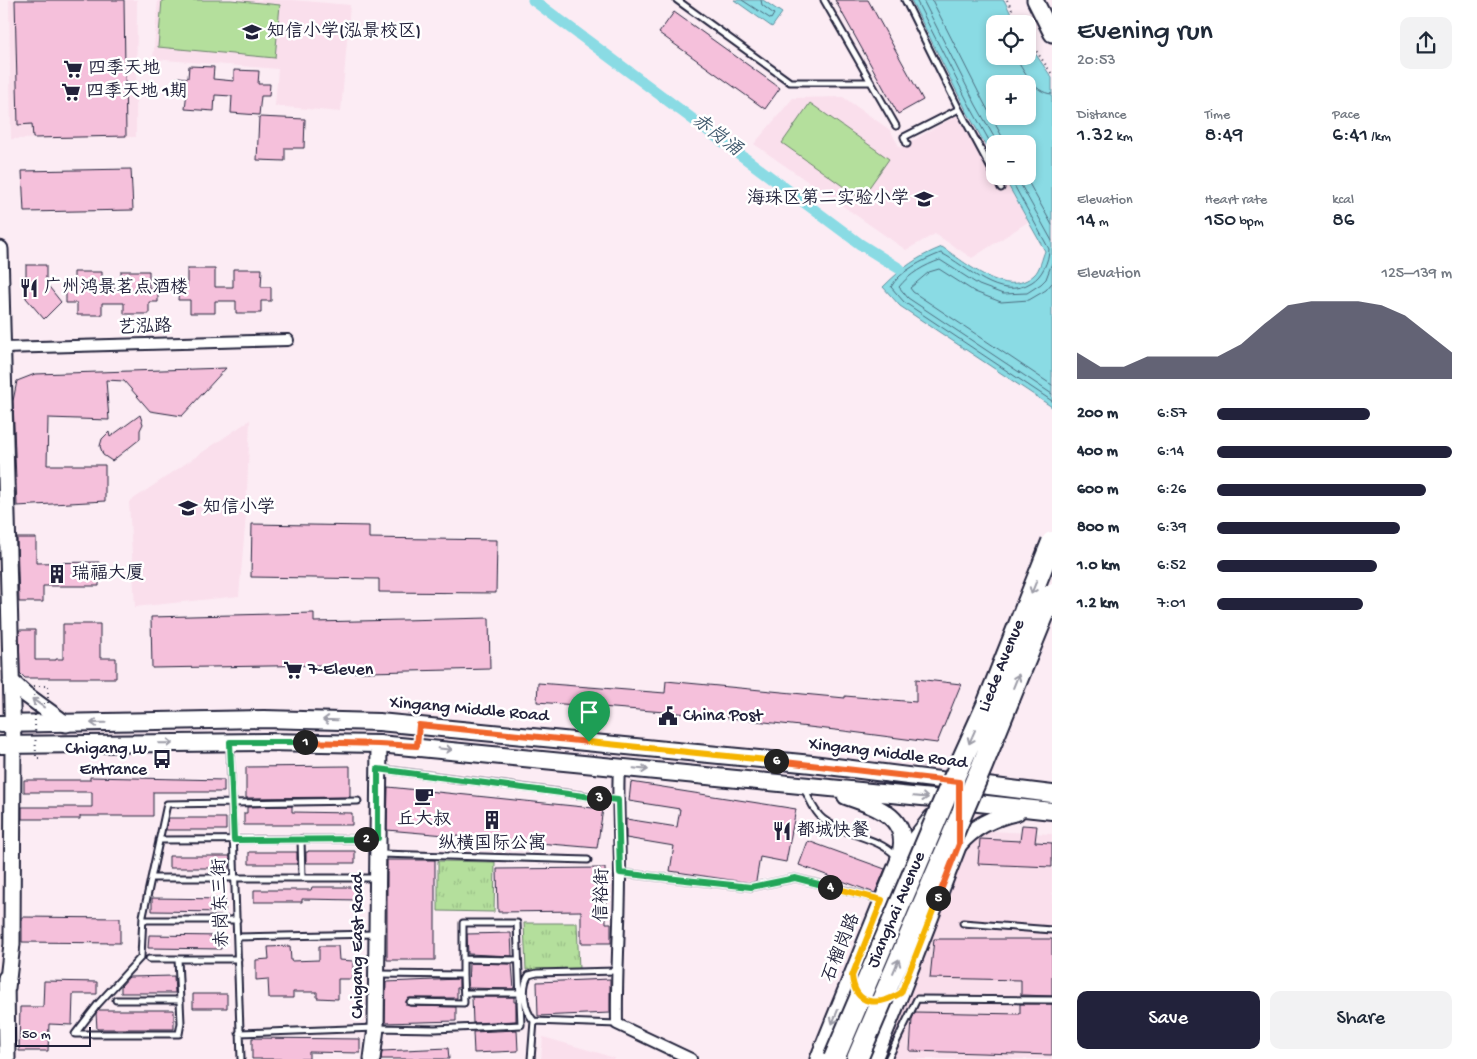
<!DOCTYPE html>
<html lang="en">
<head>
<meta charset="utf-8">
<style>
	:root { --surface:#fff; --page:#f2f2f3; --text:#1f2937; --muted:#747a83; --accent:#22223b }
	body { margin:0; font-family:"Gochi Hand","LXGW WenKai TC",sans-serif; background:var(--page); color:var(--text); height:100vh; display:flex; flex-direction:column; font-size:19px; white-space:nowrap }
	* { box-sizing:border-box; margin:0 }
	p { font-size:16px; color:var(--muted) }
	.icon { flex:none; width:28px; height:28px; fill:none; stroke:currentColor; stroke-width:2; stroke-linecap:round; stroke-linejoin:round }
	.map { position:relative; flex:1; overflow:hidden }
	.sheet { display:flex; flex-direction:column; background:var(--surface); width:425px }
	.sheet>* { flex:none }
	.controls { position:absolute; left:986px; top:15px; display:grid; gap:10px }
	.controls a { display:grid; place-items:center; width:50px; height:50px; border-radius:10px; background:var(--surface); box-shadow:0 2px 8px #0003; font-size:25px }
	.scale { position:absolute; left:15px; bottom:12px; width:76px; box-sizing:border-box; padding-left:5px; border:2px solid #22223b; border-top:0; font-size:14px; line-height:18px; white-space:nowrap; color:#22223b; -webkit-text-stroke:4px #fff; paint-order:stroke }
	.pin { position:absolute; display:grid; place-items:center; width:42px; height:42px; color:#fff; margin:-51px -21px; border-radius:50% 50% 50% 0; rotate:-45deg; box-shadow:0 0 5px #0007 }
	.pin .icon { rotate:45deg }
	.km { position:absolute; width:25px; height:25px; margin:-12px; border-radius:50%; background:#222; color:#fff; font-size:14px; line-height:25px; text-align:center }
	.round { display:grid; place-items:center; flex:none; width:52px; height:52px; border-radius:10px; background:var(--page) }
	.overview { display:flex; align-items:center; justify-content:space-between; height:85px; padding:0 25px }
	h1 { font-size:28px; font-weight:600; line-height:38px }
	.figures { display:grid; grid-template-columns:repeat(3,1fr); gap:8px; height:85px; padding:5px 25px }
	.figures div { display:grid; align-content:center }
	.figures b { font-size:21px; font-weight:600 }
	.figures small { font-size:14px; font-weight:400 }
	.figures p { font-size:14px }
	.chart { height:140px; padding:10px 25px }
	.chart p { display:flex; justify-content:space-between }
	.chart svg { width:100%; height:90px; margin-top:5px; fill:var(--accent); opacity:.7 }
	.action { display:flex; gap:10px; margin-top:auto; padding:10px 25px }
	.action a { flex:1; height:58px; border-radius:10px; background:var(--accent); color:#fff; font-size:20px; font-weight:600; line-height:58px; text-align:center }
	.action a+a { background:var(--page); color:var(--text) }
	ul { padding:0 25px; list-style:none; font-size:16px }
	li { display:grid; grid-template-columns:80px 60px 1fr; align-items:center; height:38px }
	li i { height:12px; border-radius:6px; background:var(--accent) }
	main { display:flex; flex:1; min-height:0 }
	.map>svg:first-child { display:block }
	.built { fill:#fadfec }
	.grass { fill:url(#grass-tufts); stroke:#6b806c }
	.pitch { fill:#b4df9c; stroke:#6b806c }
	.water { fill:#8adbe4; stroke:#6091a0; fill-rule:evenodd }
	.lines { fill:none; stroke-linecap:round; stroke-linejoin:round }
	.shore { stroke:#4c6c7f; stroke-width:1 }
	.canal { stroke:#8adbe4; stroke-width:11 }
	.building { fill:#f5c0db; stroke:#22223b }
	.lane-casing { stroke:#22223b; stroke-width:9 }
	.street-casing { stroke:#22223b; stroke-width:14 }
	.secondary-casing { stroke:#22223b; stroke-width:19 }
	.primary-casing { stroke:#22223b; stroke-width:20 }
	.path { stroke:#22223b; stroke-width:2; stroke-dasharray:1 4; stroke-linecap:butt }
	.lane { stroke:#fff; stroke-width:5 }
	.street { stroke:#fff; stroke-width:10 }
	.secondary { stroke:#fff; stroke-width:15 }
	.primary { stroke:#fff; stroke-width:16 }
	.highway-bridge-casing { stroke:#22223b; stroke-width:24; stroke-linecap:butt }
	.path-bridge { stroke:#22223b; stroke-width:2; stroke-dasharray:1 4; stroke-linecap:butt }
	.highway-bridge { stroke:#fff; stroke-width:20 }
	.oneway { stroke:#9c9ca7 }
	.split-1-casing { stroke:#fff; stroke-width:10 }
	.split-2-casing { stroke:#fff; stroke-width:10 }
	.split-3-casing { stroke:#fff; stroke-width:10 }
	.split-4-casing { stroke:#fff; stroke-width:10 }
	.split-5-casing { stroke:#fff; stroke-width:10 }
	.split-6-casing { stroke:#fff; stroke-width:10 }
	.split-7-casing { stroke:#fff; stroke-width:10 }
	.split-1 { stroke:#f0652b; stroke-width:6 }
	.split-2 { stroke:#22a559; stroke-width:6 }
	.split-3 { stroke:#22a559; stroke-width:6 }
	.split-4 { stroke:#22a559; stroke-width:6 }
	.split-5 { stroke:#f5b400; stroke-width:6 }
	.split-6 { stroke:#f0652b; stroke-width:6 }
	.split-7 { stroke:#f5b400; stroke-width:6 }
	.labels { text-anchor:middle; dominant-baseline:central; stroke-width:5; stroke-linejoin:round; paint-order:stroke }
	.poi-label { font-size:18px; fill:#22223b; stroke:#fff; text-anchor:start }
	.street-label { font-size:18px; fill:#22223b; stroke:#fff }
	.water-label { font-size:19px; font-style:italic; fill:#415a6e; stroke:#fff }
</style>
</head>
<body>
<main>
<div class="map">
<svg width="1052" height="1059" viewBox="0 0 1052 1059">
	<defs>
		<pattern id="grass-tufts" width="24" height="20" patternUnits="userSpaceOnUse" patternTransform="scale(1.25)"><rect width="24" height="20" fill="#b4df9c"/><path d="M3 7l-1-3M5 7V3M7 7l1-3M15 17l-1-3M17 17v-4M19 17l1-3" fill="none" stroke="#9abf87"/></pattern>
	</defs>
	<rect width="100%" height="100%" fill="#fcecf4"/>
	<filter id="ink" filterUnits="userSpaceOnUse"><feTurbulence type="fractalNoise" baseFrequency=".02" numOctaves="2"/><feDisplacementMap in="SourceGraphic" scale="10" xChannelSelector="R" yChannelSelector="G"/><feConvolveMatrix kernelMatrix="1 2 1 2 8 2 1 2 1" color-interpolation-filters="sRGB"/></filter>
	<g filter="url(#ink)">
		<!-- built -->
		<path class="built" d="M9,0H137L136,137L11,139Z
			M158,0H293L350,5L341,112L275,106L278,69L153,59Z
			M843,97L890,130L900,148L966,110L995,162V176H1003L1028,222L972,258L935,234L906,250L754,144L793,98Z
			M250,420L246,515L239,596L135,607L129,502Z
			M990,831L1052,834V1059H882L962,855L976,838Z
			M543,1037L599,1053L616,1059H541Z"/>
		<!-- grass -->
		<path class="grass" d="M438,861L495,862L494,912L438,911Z
			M524,923H577L579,969L526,970Z"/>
		<!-- pitch -->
		<path class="pitch" d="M162,0H231L280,5L275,58L158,47Z
			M810,103L889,159L861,199L782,143Z"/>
		<!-- water -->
		<path class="water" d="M734,0H763L782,13L772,27Z
			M911,0H1004L1016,24H995V56H1028V43L1052,78V407L900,306L883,287C902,268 917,257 942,247C965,262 1007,300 1034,275C1040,270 1042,258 1045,251L1003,176H1028V144H995V162L966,110ZM995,84H1028V116H995Z"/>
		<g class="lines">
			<!-- shore -->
			<path class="shore" d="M742,0L771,19L774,14L762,5L761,0
				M916,0L971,108L995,151
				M923,0L976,105L998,144
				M932,0L983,101L1006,144
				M1014,56C1024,70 1033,93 1052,94
				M1009,176L1049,249C1049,261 1042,276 1032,282C999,303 968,266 941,253C923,260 900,271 891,287L904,302L1052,401
				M1016,176L1052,241
				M1025,176L1052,225
				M1052,263L1046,279L1041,284L1027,293L1003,294L979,285L940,260C925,265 909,274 899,287L908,298L1052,394
				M1052,283L1046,290L1029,300L1001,302L975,292L939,269L929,272L910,288L913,292L1052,385"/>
			<!-- canal -->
			<path class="canal" d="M533,0L860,244L900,269"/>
		</g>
		<!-- building -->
		<path class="building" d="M15,0H124L126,136L33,138L32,124L18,125Z
			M835,0H868L923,100L898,114Z
			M674,12L780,88L765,109L659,33Z
			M189,66L214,67L213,79L234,81V70L259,71L258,84H270L269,96H261L259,115L231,113L232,96L215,95L214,111L185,109L187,91H177L178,77L188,78Z
			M259,117L305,119L304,148H285V161L257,160Z
			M131,169L133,210L24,212L22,171Z
			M26,265H46V283L61,302L44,319L26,298Z
			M187,269H215V287H233V269H262L261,287H271V301H261V313H236V301H215V313H190V300H178L179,288H187Z
			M121,271H149V288H158V302H149V314H124V303H102V315H77V303H66V291H74V272H102V289H121Z
			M226,368L182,416L150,411L124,381L106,380L109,420L48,418L47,465H105V501L17,506L13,401L17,381L35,374Z
			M140,415L143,424L140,430V439L112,461L103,455L100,446L102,439L109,432L110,437Z
			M252,524L369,526V538L497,540L496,593L379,592V579L251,577Z
			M17,538H36V563L99,562V586H43V602H19Z
			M314,613V622L489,618L490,669L328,673V665L152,668L151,617Z
			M63,624H100V658H116V678H25L20,673L19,630H35V660H56V659H63Z
			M916,679L961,684L937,743L844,731L703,715L537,702L538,683L665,693L666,681L845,698V696L916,702Z
			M350,766V797L246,798V767Z
			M90,777L224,780V792H153V816H80V819H22V807H92V792H24V780H90Z
			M631,782L675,789V790L796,809L786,862L760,857L756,881L751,883L670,871L674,846L626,838V819L677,827L680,809L629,801Z
			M388,787L603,809L597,848L387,830Z
			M292,806V812L352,813V825H244V813H247V807Z
			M168,818H226V830H166Z
			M1022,825L1037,826L1035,842L1052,843V867L978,864L980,839L1020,841Z
			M808,841L885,869L875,893L799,865Z
			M308,851H355V863H306V852H308Z
			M249,852H297V863L296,864H249Z
			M169,856H230V868H169Z
			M387,860H435V960H387Z
			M605,868L606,923H611V943H581V911L498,912L497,869Z
			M312,887H359V900L302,899V902H254V890H311Z
			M152,898L225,899V912L152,911Z
			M22,917L120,918V943L22,942Z
			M511,933L512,956L468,954L467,934Z
			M149,935L222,936L221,949L148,948Z
			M934,939H1052V996L1021,995V980L930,978Z
			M290,946L291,961L319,960V946H338L339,960L353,961V979H338V999L317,998V992H293V998H269L268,979L256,980V960L269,959L268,947Z
			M469,963L512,964L514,989L468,988Z
			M174,976L175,993H121V986L129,977Z
			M459,979V988H457V998H410L406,1001V1005L410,1006L456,1007V1021L385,1023L386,982Z
			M610,979V1013L538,1016L537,982Z
			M44,981L97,982V994H73L72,1025L49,1024L48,1051H19L20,1007H43Z
			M193,994H227V1008H193Z
			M472,997H514V1002H516V1021L473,1023Z
			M1020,1004H1052V1055L910,1051L912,1019L915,1012L1020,1014Z
			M99,1010H174V1029H97L96,1013Z
			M517,1030L518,1051L474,1053L473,1032Z
			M252,1038L360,1039V1053L309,1052V1059H252Z
			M448,1048L449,1059H381L382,1051Z"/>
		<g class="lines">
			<!-- lane casing -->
			<g class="lane-casing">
				<path id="lane" d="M677,0L790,82H871
					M824,0L896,126
					M905,0L959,109L904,137L907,144
					M959,109L995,176
					M995,176L1001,188
					M230,745L241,1059
					M381,769L618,800
					M804,789C810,799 813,811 823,819C844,836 877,836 896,856
					M301,839L302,878
					M159,840L377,839
					M381,854L588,860
					M620,873L751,887L795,878L880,899
					M151,878H377
					M143,920H237
					M963,923L1052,930
					M237,937L374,934
					M149,959H238
					M178,959L181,1023L179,1034H75L98,1004L141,957L143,916L167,804L358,801
					M463,959L518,960
					M616,971L537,973L529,975C521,986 524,1011 534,1021L617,1024
					M464,993H520
					M116,1000H180
					M410,1002L464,1003L463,975
					M239,1033L376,1028L435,1029L521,1025L517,923H463V975L378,974
					M531,1059L534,1021
					M888,1059L917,999L1052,1000"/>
			</g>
			<!-- street casing -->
			<g class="street-casing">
				<path id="street" d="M3,348L288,340
					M619,766C617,802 620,838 620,874C620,924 616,974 617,1024L691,1059"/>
			</g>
			<!-- secondary casing -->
			<g class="secondary-casing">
				<path id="secondary" d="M1035,0L1052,34
					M0,249L13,745L12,944L7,988
					M11,681L25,694L66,724
					M6,978L7,1059
					M372,1059L376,1028L379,744
					M818,1059L899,859L932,817
					M874,1059L901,993L959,844"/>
			</g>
			<!-- primary casing -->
			<g class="primary-casing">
				<path id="primary" d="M0,724L264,719L379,722L812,764L1052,794
					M0,745L264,742L379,744L932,798L1052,811
					M846,796C878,807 913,818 899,859
					M959,844C974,826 994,817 1017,812"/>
			</g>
			<!-- path -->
			<path class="path" d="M1007,0L1019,24
				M1028,39L1052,74"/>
			<!-- lane -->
			<use href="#lane" class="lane"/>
			<!-- street -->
			<use href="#street" class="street"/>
			<!-- secondary -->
			<use href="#secondary" class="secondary"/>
			<!-- primary -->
			<use href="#primary" class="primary"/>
			<!-- highway-bridge casing -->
			<g class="highway-bridge-casing">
				<path id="highway-bridge" d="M834,1059L949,789L987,705L1052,542
					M857,1059L982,766L1052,594"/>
			</g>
			<!-- path-bridge -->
			<path class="path-bridge" d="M39,704H48V686H34L36,758H42"/>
			<!-- highway-bridge -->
			<use href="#highway-bridge" class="highway-bridge"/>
		</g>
		<!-- one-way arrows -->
		<defs><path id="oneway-shaft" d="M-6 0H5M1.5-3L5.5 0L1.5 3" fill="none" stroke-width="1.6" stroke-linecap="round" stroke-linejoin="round" transform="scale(1.25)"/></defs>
		<g class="oneway">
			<use href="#oneway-shaft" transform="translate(1034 587) rotate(112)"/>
			<use href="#oneway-shaft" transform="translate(1016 681) rotate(-68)"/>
			<use href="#oneway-shaft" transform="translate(38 703) rotate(-144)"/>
			<use href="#oneway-shaft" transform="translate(330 720) rotate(-178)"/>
			<use href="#oneway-shaft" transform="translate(98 723) rotate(179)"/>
			<use href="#oneway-shaft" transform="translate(972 737) rotate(114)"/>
			<use href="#oneway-shaft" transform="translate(166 743) rotate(-1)"/>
			<use href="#oneway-shaft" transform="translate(445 749) rotate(6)"/>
			<use href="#oneway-shaft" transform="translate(641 769) rotate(6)"/>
			<use href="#oneway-shaft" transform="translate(921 797) rotate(5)"/>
			<use href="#oneway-shaft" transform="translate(896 966) rotate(-67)"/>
			<use href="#oneway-shaft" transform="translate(835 1017) rotate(112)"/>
		</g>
	</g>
	<g class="lines" filter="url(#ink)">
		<!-- split-1 casing -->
		<g class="split-1-casing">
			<path id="split-1" d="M305,742L379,744L417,746L419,725L589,742"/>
		</g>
		<!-- split-2 casing -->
		<g class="split-2-casing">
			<path id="split-2" d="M305,742H230L234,840L366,839"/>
		</g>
		<!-- split-3 casing -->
		<g class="split-3-casing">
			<path id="split-3" d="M366,839L378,838V769L599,798"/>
		</g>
		<!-- split-4 casing -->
		<g class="split-4-casing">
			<path id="split-4" d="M599,798L618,800L620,873L751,887L795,878L830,887"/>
		</g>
		<!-- split-5 casing -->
		<g class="split-5-casing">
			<path id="split-5" d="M830,887L882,900L852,976C855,1007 879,1006 901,993L938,898"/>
		</g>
		<!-- split-6 casing -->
		<g class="split-6-casing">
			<path id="split-6" d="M776,761L959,782V844L938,898"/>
		</g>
		<!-- split-7 casing -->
		<g class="split-7-casing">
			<path id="split-7" d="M589,742L776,761"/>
		</g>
		<!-- split-1 -->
		<use href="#split-1" class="split-1"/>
		<!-- split-2 -->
		<use href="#split-2" class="split-2"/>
		<!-- split-3 -->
		<use href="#split-3" class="split-3"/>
		<!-- split-4 -->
		<use href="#split-4" class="split-4"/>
		<!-- split-5 -->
		<use href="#split-5" class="split-5"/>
		<!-- split-6 -->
		<use href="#split-6" class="split-6"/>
		<!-- split-7 -->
		<use href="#split-7" class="split-7"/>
	</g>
	<!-- icons -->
	<defs>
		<g id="school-bare" transform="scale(1.5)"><path d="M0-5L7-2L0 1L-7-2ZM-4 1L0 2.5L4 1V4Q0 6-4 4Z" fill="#22223b" stroke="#fff" stroke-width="2.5" paint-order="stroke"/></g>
		<g id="supermarket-bare" transform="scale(1.5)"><path d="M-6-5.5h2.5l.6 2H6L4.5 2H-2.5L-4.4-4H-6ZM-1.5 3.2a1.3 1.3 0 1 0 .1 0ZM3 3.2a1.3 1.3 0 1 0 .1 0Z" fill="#22223b" stroke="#fff" stroke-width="2.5" paint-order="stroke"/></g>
		<g id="restaurant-bare" transform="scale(1.5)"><path d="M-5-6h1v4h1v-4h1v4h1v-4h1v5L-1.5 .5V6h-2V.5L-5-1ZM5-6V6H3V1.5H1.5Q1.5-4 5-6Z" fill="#22223b" stroke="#fff" stroke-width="2.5" paint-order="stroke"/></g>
		<g id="building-bare" transform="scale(1.5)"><path d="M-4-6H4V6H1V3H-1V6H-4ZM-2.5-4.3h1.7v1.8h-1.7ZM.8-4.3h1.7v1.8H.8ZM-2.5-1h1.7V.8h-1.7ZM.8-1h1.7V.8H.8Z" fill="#22223b" stroke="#fff" stroke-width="2.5" paint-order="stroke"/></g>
		<g id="civic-bare" transform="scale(1.5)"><path d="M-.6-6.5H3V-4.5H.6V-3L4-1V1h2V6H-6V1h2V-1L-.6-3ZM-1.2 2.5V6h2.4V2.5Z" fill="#22223b" stroke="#fff" stroke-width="2.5" paint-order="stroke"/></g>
		<g id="bus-bare" transform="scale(1.5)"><path d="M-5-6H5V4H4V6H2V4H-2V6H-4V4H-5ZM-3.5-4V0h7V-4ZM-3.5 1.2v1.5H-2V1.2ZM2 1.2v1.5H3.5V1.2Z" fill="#22223b" stroke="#fff" stroke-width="2.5" paint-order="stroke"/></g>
		<g id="cafe-bare" transform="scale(1.5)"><path d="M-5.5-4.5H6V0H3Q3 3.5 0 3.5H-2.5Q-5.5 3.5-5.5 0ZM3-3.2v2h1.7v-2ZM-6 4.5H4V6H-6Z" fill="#22223b" stroke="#fff" stroke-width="2.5" paint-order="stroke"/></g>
	</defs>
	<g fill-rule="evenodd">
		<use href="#school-bare" x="252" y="32"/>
		<use href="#supermarket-bare" x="73" y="69"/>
		<use href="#supermarket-bare" x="71" y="92"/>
		<use href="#school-bare" x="924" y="199"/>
		<use href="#restaurant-bare" x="29" y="288"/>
		<use href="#school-bare" x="188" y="508"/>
		<use href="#building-bare" x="57" y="574"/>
		<use href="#supermarket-bare" x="293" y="670"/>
		<use href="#civic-bare" x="668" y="716"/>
		<use href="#bus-bare" x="162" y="759"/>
		<use href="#cafe-bare" x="424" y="796"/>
		<use href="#building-bare" x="492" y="820"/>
		<use href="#restaurant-bare" x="782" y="831"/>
	</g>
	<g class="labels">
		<!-- poi labels -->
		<g class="poi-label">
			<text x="267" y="32">知信小学(泓景校区)</text>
			<text x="88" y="69">四季天地</text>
			<text x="86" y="92">四季天地 1期</text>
			<text x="909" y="199" text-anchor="end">海珠区第二实验小学</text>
			<text x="44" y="288">广州鸿景茗点酒楼</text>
			<text x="203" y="508">知信小学</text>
			<text x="72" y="574">瑞福大厦</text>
			<text x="308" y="670">7-Eleven</text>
			<text x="683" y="716">China Post</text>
			<text x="147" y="749" text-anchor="end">Chigang Lu<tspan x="147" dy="21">Entrance</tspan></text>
			<text x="424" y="820" text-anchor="middle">丘大叔</text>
			<text x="797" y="831">都城快餐</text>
			<text x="492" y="844" text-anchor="middle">纵横国际公寓</text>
		</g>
		<!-- street labels -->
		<g class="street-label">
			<text transform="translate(145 328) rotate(-2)">艺泓路</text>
			<text transform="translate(1002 666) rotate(-68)">Liede Avenue</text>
			<text transform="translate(469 710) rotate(5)">Xingang Middle Road</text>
			<text transform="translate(888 754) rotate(7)">Xingang Middle Road</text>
			<text transform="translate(603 895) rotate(-89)">信裕街</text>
			<text transform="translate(222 903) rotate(-92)">赤岗东三街</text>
			<text transform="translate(897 910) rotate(-67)">Jianghai Avenue</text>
			<text transform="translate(358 946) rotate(-90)">Chigang East Road</text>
			<text transform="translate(842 948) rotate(-68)">石榴岗路</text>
		</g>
		<!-- water labels -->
		<g class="water-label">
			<text transform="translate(716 136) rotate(37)">赤岗涌</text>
		</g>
	</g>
</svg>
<div class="controls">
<a><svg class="icon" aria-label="locate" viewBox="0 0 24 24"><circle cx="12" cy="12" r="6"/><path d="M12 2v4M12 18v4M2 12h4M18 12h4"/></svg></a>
<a>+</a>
<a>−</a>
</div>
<div class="scale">50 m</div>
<div class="pin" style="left:589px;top:742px;background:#1e9e55"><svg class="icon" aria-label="arrive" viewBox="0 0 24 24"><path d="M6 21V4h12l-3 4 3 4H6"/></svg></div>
<b class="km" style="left:305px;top:742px">1</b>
<b class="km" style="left:366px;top:839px">2</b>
<b class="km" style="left:599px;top:798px">3</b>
<b class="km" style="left:830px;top:887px">4</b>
<b class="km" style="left:938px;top:898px">5</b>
<b class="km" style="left:776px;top:761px">6</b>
</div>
<section class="sheet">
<div class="overview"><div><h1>Evening run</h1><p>20:53</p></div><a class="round"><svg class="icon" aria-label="share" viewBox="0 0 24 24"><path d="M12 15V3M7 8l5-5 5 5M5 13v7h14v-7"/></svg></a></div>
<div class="figures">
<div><p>Distance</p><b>1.32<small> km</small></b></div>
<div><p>Time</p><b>8:49</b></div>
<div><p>Pace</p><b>6:41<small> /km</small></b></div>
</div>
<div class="figures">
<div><p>Elevation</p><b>14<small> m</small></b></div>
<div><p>Heart rate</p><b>150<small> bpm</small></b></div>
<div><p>kcal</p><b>86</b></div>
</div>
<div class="chart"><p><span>Elevation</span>125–139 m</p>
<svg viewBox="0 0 160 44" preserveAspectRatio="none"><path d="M0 44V31L10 38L20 38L30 33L40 33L50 33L60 33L70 27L80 17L90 8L100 6L110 6L120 6L130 8L140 13L150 22L160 31V44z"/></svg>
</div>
<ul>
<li><b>200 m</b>6:57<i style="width:65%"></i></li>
<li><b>400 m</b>6:14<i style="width:100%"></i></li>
<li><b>600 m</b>6:26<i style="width:89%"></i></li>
<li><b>800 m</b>6:39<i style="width:78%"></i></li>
<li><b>1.0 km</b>6:52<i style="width:68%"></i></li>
<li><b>1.2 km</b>7:01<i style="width:62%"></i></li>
</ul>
<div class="action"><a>Save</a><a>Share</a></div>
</section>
</main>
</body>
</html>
